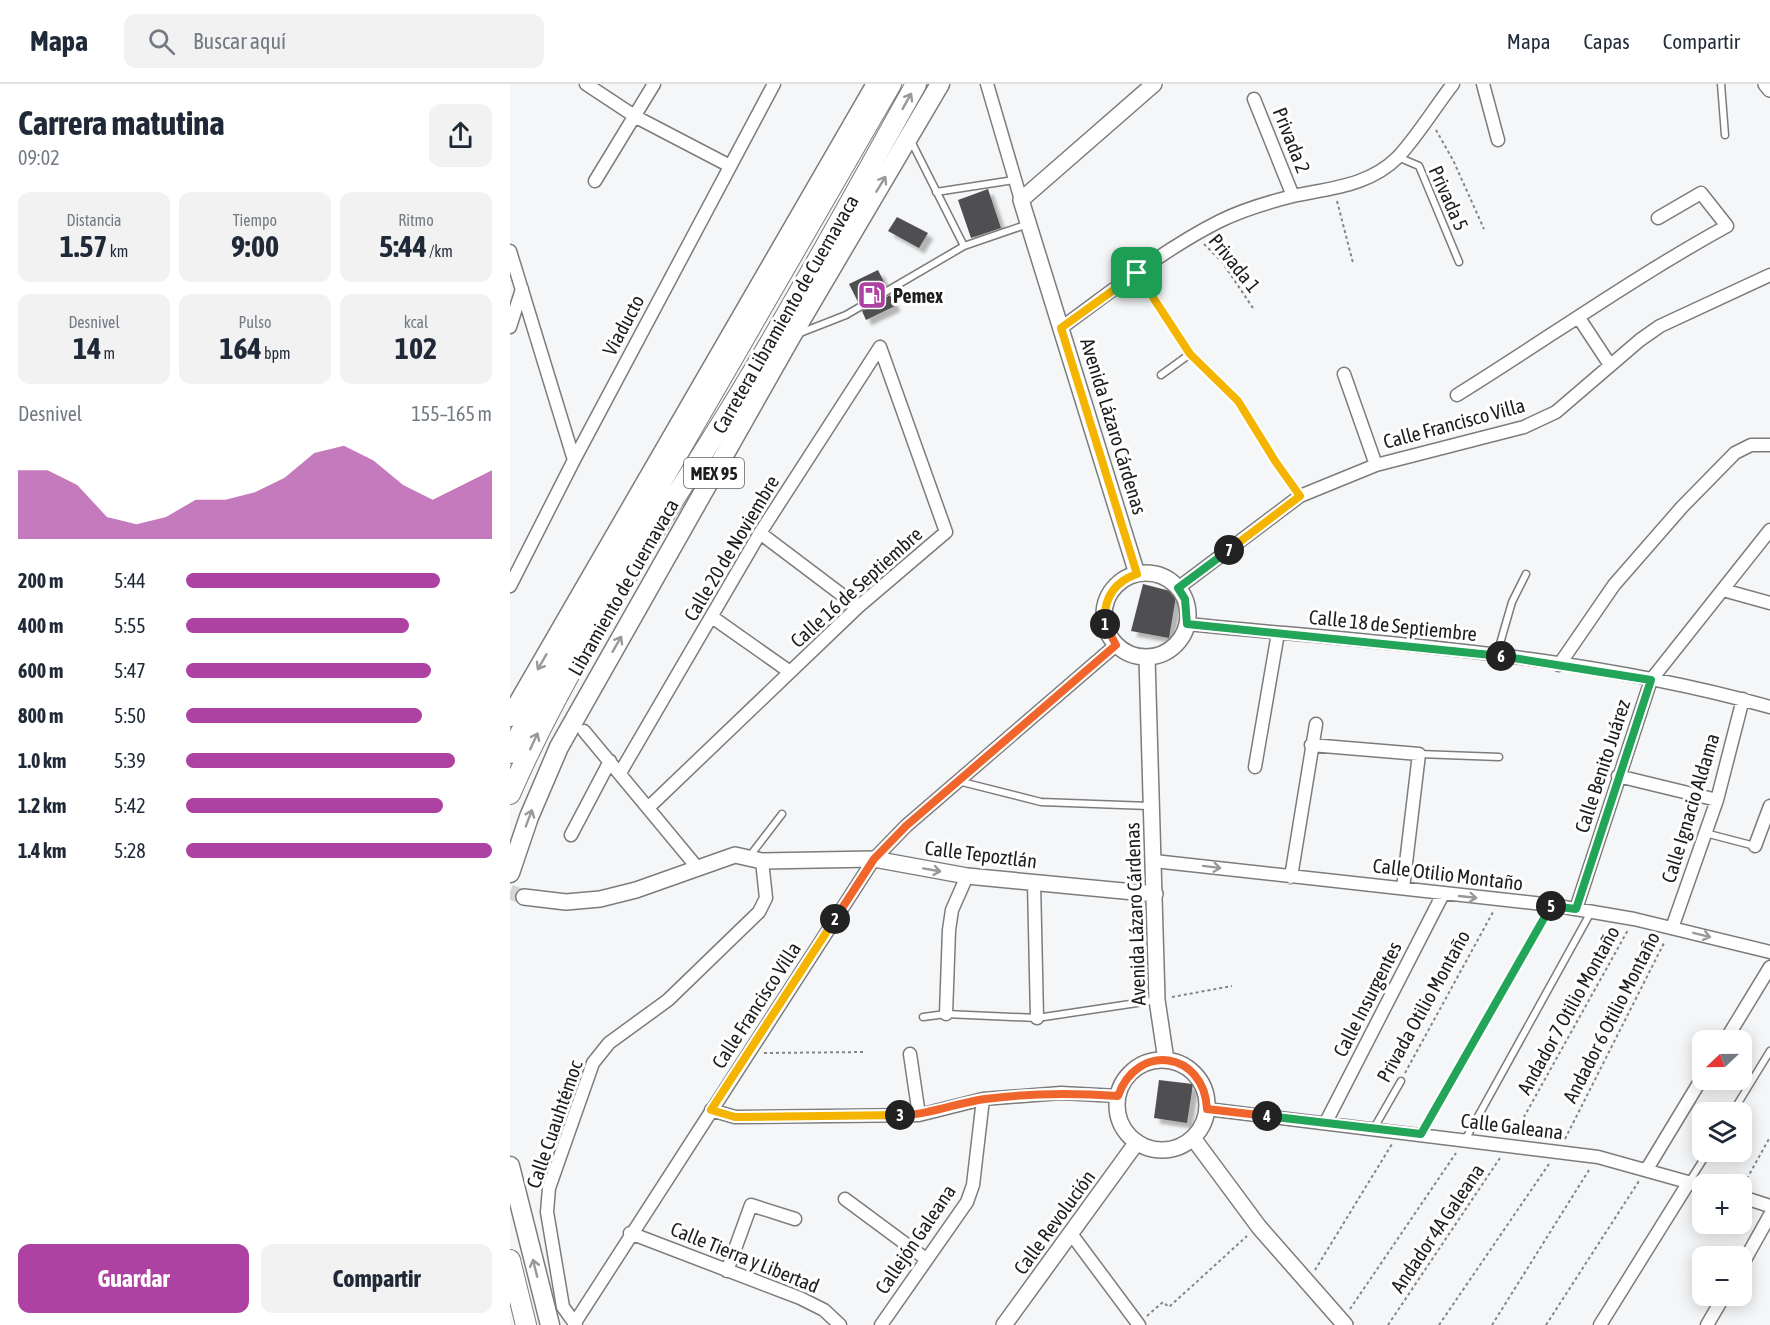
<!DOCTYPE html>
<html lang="es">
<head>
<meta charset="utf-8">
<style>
	:root { --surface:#fff; --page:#f2f2f3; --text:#1f2937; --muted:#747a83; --line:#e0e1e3; --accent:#ad42a2 }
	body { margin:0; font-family:"Asap Condensed",sans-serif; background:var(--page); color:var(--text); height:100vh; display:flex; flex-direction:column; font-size:22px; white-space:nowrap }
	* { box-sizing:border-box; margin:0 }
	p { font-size:20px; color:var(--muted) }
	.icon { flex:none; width:33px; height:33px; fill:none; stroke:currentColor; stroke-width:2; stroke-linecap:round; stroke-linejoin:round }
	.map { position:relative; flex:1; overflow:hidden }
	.sheet { display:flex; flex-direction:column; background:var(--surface); width:510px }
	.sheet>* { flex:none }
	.needle { width:39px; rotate:248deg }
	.tools { position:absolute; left:1182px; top:946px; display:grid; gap:12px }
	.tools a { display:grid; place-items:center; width:60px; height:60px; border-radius:12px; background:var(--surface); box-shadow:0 3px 15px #0003; font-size:30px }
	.pin { position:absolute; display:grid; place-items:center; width:51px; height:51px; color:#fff; margin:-26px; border-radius:12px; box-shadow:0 3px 9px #0006 }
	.km { position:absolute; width:30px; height:30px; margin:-15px; border-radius:50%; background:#222; color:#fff; font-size:16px; line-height:30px; text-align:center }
	.round { display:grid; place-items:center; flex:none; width:63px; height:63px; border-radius:12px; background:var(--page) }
	.headline { display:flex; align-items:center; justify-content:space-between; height:102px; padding:0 18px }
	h1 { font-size:33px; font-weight:700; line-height:45px }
	.metrics { display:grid; grid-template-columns:repeat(3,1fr); gap:9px; height:102px; padding:6px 18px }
	.metrics div { display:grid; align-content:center; border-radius:12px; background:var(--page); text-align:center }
	.metrics b { font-size:30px; font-weight:700 }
	.metrics small { font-size:16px; font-weight:400 }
	.metrics p { font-size:16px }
	.chart { height:168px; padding:12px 18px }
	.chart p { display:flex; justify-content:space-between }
	.chart svg { width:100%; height:108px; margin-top:6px; fill:var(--accent); opacity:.7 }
	.button { display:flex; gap:12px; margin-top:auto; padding:12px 18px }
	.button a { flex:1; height:69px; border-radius:12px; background:var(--accent); color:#fff; font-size:24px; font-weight:700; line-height:69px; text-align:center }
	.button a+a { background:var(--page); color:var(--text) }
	ul { padding:0 18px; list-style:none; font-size:20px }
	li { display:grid; grid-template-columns:96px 72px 1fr; align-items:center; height:45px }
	li i { height:15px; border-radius:8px; background:var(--accent) }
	header { display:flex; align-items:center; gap:36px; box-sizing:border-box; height:84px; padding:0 30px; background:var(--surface); border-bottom:2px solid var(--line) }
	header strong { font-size:28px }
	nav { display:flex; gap:33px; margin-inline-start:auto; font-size:21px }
	.search { width:420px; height:54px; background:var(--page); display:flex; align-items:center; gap:15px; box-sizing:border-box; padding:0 21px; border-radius:12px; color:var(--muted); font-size:22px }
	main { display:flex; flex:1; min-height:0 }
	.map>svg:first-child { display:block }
	.building { fill:#505051; filter:url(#shadow) }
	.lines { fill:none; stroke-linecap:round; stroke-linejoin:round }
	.tertiary-tunnel { stroke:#d4d5d6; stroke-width:15; stroke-dasharray:15 8; stroke-linecap:butt }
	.service-casing { stroke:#7c7c7d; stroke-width:9 }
	.minor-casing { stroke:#7c7c7d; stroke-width:15 }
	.tertiary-casing { stroke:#7c7c7d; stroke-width:18 }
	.primary-casing { stroke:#7c7c7d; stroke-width:21 }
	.trunk-casing { stroke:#7c7c7d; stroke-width:22 }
	.path { stroke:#838485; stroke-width:2; stroke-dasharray:3 3; stroke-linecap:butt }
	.service { stroke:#fff; stroke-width:6 }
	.minor { stroke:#fff; stroke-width:12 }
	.tertiary { stroke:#fff; stroke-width:15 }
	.primary { stroke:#fff; stroke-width:18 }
	.trunk { stroke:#fff; stroke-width:20 }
	.oneway { stroke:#999 }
	.split-1-casing { stroke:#fff; stroke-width:12 }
	.split-2-casing { stroke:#fff; stroke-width:12 }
	.split-3-casing { stroke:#fff; stroke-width:12 }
	.split-4-casing { stroke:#fff; stroke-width:12 }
	.split-5-casing { stroke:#fff; stroke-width:12 }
	.split-6-casing { stroke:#fff; stroke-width:12 }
	.split-7-casing { stroke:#fff; stroke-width:12 }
	.split-8-casing { stroke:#fff; stroke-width:12 }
	.split-1 { stroke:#f5b400; stroke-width:8 }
	.split-2 { stroke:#f0652b; stroke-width:8 }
	.split-3 { stroke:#f5b400; stroke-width:8 }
	.split-4 { stroke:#f0652b; stroke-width:8 }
	.split-5 { stroke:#22a559; stroke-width:8 }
	.split-6 { stroke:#22a559; stroke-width:8 }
	.split-7 { stroke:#22a559; stroke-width:8 }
	.split-8 { stroke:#f5b400; stroke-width:8 }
	.labels { text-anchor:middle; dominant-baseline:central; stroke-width:6; stroke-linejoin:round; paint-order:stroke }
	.shield { fill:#fff; stroke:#606161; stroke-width:1.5 }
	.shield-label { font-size:18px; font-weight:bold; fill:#1c1d1d }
	.street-label { font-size:20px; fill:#1c1d1d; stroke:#fff }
	.poi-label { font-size:20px; font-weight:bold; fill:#1c1d1d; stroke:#fff; text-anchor:start }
</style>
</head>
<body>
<header>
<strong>Mapa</strong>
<div class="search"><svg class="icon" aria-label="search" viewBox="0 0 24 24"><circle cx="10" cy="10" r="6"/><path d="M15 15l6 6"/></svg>Buscar aquí</div>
<nav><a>Mapa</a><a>Capas</a><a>Compartir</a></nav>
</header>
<main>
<section class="sheet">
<div class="headline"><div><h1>Carrera matutina</h1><p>09:02</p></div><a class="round"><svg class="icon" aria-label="share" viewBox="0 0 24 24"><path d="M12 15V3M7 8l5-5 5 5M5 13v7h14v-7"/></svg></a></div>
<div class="metrics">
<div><p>Distancia</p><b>1.57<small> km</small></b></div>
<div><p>Tiempo</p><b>9:00</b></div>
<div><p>Ritmo</p><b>5:44<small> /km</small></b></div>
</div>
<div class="metrics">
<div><p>Desnivel</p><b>14<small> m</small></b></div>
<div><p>Pulso</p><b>164<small> bpm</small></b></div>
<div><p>kcal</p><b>102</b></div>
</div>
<div class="chart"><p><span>Desnivel</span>155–165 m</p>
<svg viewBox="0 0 160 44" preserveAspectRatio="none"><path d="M0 44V16L10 16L20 22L30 35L40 38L50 35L60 28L70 28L80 25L90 19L100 9L110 6L120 12L130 22L140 28L150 22L160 16V44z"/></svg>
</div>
<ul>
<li><b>200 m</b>5:44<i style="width:83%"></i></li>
<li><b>400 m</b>5:55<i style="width:73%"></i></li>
<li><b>600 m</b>5:47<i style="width:80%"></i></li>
<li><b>800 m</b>5:50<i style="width:77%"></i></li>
<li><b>1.0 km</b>5:39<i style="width:88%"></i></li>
<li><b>1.2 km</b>5:42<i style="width:84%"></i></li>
<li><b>1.4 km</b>5:28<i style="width:100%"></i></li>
</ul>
<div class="button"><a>Guardar</a><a>Compartir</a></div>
</section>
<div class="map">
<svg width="1260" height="1241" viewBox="0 0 1260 1241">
	<defs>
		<filter id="shadow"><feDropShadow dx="5.5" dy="5.5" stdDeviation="1.5" flood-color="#0004"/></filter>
	</defs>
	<rect width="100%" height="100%" fill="#f5f6f7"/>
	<!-- building -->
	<path class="building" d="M478,105L491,144L461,154L448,116Z
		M387,133L418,149L409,164L378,147Z
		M368,186L376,202L348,218L339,200Z
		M380,211L385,222L356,236L352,227Z
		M633,500L660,507L666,512L659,554L621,547Z
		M649,996L683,1000L677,1039L644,1034Z"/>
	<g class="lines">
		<!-- tertiary-tunnel -->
		<path class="tertiary-tunnel" d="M0,808L14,813"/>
		<!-- service casing -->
		<g class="service-casing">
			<path id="service" d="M1211,0L1215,51
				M400,55L454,162
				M888,73L909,82L949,178
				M426,108L504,96
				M627,189L680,270L728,317L764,377L790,412
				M290,249L336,231L454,162L518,140
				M651,291L680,270
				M987,570L1002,518L1016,490
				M909,670L989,673
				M448,697L531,718L639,722
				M1195,749L1245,762
				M239,773L272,730
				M413,933L436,930L527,934L647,916
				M1222,1029L1260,967
				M864,1044L891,997
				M955,1056L1081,828
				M1179,1098L1198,1068"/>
		</g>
		<!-- minor casing -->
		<g class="minor-casing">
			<path id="minor" d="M76,0L126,33L220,82
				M477,0L511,116
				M973,0L988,56
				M744,15L783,112
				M85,97L144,0
				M0,167L64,376
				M1069,234L1100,281
				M0,243L12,205
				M551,244C602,207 654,165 710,137C732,126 759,118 783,112C821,104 859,102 888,73C907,53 925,23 943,0
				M834,290L866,381
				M947,311C1037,255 1124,193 1217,142L1191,109L1148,134
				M250,449L348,523
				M0,502L64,376L264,0
				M668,504L790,412L866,381L1014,343L1046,328L1130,256L1150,242L1260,191
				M1213,506L1260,519
				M202,533L280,588
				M677,540C871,559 1072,570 1260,623
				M1049,581L1104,501L1172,423L1225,369L1241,361H1260
				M74,647L186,782
				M801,661L909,670L893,804
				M745,683L768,549
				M110,689L250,449L370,263
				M1108,692L1207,716
				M139,723L348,523L436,448L370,263
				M61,751L100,677
				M1245,762L1260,722
				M644,777L1042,821L1124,835L1260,868
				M781,793L806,640
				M524,798L527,934
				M1066,825L1141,596L1260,446
				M1162,844L1207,716L1233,615
				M436,930L439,846L442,826L457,792
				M1215,957L1260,883
				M400,970L409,1031
				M697,1025L1088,1073L1192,1102
				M201,1026L225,1033L409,1031L473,1015L551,1009L608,1012
				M816,1038L933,810
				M1137,1085L1192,994
				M1232,1113L1260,1122
				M335,1115L416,1175
				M120,1149L290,1214L314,1226L330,1241
				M562,1151L629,1241
				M1232,1181L1260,1131
				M217,1187L241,1121L285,1135
				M64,1240L364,775L396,742L606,561
				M66,1241L53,1223L37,1128L39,1104L83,979L99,959L158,916L249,828L256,814L252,777
				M371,1241L457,1118L463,1101L473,1015
				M1090,1241L1179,1098
				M1197,1241L1214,1212"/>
		</g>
		<!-- tertiary casing -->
		<g class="tertiary-casing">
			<path id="tertiary" d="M1256,0L1260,5
				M594 531a42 42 0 1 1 84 0a42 42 0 1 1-84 0Z
				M627,490L511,116L644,0
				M637,574L647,916L656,976
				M14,813L56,818L90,815L126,806L225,771L252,777L364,775L457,792L645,810
				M607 1021a45 45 0 1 1 90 0a45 45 0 1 1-90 0Z
				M683,1054L749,1143L835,1241
				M494,1241L627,1058"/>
		</g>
		<!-- primary casing -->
		<g class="primary-casing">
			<path id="primary" d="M0,633L366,0
				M0,789L19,733L49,663L281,253L430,0
				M0,1082L40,1241"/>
		</g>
		<!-- trunk casing -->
		<g class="trunk-casing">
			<path id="trunk" d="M0,669L57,561L381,0
				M0,710C58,577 140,455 216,332C283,223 344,111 406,0
				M0,1176L16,1241"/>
		</g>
		<!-- path -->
		<path class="path" d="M926,46L943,76L974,145
			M827,117L843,179
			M694,160L712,178L743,224
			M662,913L722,902
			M254,969L356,968
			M895,989L983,828
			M917,1040L1034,833
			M1005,1049L1118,846
			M1055,1055L1155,857
			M1234,1100L1260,1053
			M805,1186L882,1060
			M840,1225L946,1069
			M637,1232L653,1218L659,1223L737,1152
			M878,1241L990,1074
			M929,1241L1039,1080
			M982,1241L1079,1086
			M1036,1241L1129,1097"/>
		<!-- service -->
		<use href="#service" class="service"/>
		<!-- minor -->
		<use href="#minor" class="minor"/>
		<!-- tertiary -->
		<use href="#tertiary" class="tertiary"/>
		<!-- primary -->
		<use href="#primary" class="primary"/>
		<!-- trunk -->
		<use href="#trunk" class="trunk"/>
	</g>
	<!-- one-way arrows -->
	<defs><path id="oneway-shaft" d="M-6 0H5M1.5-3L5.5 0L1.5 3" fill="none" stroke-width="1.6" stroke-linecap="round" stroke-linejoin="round" transform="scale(1.5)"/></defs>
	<g class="oneway">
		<use href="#oneway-shaft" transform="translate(397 17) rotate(-61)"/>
		<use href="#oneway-shaft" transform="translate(371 100) rotate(-59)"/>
		<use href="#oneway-shaft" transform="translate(107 560) rotate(-60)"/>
		<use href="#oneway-shaft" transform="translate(32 578) rotate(120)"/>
		<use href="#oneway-shaft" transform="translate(24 657) rotate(-65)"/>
		<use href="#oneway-shaft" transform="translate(19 734) rotate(-69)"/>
		<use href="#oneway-shaft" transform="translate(702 783) rotate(7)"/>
		<use href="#oneway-shaft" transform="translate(422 786) rotate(10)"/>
		<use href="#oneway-shaft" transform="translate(958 813) rotate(6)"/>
		<use href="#oneway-shaft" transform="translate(1192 851) rotate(14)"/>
		<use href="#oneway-shaft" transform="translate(25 1184) rotate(-104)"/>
	</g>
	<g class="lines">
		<!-- split-1 casing -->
		<g class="split-1-casing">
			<path id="split-1" d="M595,540C593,515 604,498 627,490L551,244L627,189"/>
		</g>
		<!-- split-2 casing -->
		<g class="split-2-casing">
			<path id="split-2" d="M325,835L364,775L396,742L606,561L595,540"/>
		</g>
		<!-- split-3 casing -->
		<g class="split-3-casing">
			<path id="split-3" d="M325,835L201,1026L225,1033L390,1031"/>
		</g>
		<!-- split-4 casing -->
		<g class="split-4-casing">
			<path id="split-4" d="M390,1031C419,1031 446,1019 475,1015C520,1009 563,1009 608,1012C627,958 694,967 697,1025L757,1032"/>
		</g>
		<!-- split-5 casing -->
		<g class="split-5-casing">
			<path id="split-5" d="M757,1032L911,1050L1041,822"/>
		</g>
		<!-- split-6 casing -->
		<g class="split-6-casing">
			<path id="split-6" d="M991,572L1141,596L1066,825L1041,822"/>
		</g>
		<!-- split-7 casing -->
		<g class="split-7-casing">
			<path id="split-7" d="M719,466L668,504L675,515L677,540L991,572"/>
		</g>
		<!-- split-8 casing -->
		<g class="split-8-casing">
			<path id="split-8" d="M627,189L680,270L728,317L765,377L790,412L719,466"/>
		</g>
		<!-- split-1 -->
		<use href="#split-1" class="split-1"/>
		<!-- split-2 -->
		<use href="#split-2" class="split-2"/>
		<!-- split-3 -->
		<use href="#split-3" class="split-3"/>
		<!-- split-4 -->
		<use href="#split-4" class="split-4"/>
		<!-- split-5 -->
		<use href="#split-5" class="split-5"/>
		<!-- split-6 -->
		<use href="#split-6" class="split-6"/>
		<!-- split-7 -->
		<use href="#split-7" class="split-7"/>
		<!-- split-8 -->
		<use href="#split-8" class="split-8"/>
	</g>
	<!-- icons -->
	<defs>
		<g id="fuel-square" transform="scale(1.5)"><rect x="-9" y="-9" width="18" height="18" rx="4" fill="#ad42a2" stroke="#fff"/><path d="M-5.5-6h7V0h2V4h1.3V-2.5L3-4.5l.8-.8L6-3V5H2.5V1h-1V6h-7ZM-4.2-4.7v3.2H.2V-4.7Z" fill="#fff"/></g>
	</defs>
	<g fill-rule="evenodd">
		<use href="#fuel-square" x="362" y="211"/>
	</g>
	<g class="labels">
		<!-- shield labels -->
		<rect class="shield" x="174" y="374" width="60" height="30" rx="4.5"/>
		<g class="shield-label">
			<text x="204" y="389">MEX 95</text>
		</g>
		<!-- street labels -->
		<g class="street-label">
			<text transform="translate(782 56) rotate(68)">Privada 2</text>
			<text transform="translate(939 114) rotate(66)">Privada 5</text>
			<text transform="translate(725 179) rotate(51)">Privada 1</text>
			<text transform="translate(275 230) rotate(-60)">Carretera Libramiento de Cuernavaca</text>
			<text transform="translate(113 241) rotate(-62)">Viaducto</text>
			<text transform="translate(944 339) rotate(-15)">Calle Francisco Villa</text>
			<text transform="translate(604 342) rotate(73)">Avenida Lázaro Cárdenas</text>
			<text transform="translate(221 464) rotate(-59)">Calle 20 de Noviembre</text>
			<text transform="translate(113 503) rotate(-60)">Libramiento de Cuernavaca</text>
			<text transform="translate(346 503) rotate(-42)">Calle 16 de Septiembre</text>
			<text transform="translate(883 541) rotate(6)">Calle 18 de Septiembre</text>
			<text transform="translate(1092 682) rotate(-72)">Calle Benito Juárez</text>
			<text transform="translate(1180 724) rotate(-73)">Calle Ignacio Aldama</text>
			<text transform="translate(471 770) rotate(7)">Calle Tepoztlán</text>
			<text transform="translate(938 790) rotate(7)">Calle Otilio Montaño</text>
			<text transform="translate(625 830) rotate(-92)">Avenida Lázaro Cárdenas</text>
			<text transform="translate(857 915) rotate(-63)">Calle Insurgentes</text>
			<text transform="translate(246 921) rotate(-57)">Calle Francisco Villa</text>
			<text transform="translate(913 922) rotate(-61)">Privada Otilio Montaño</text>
			<text transform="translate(1058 926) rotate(-61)">Andador 7 Otilio Montaño</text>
			<text transform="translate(1101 933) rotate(-63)">Andador 6 Otilio Montaño</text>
			<text transform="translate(44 1040) rotate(-71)">Calle Cuauhtémoc</text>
			<text transform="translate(1002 1042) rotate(7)">Calle Galeana</text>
			<text transform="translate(544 1138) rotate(-54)">Calle Revolución</text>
			<text transform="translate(927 1144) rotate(-56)">Andador 4A Galeana</text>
			<text transform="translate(405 1155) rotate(-56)">Callejón Galeana</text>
			<text transform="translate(235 1173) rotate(22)">Calle Tierra y Libertad</text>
		</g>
		<!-- poi labels -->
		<g class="poi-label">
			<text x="383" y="211">Pemex</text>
		</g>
	</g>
</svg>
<div class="tools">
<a><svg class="needle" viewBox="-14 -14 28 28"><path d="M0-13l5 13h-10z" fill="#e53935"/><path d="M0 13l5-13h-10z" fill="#747a83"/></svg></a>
<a><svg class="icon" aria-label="layers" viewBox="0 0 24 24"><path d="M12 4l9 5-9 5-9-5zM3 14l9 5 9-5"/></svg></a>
<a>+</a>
<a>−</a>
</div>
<div class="pin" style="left:627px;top:189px;background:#1e9e55"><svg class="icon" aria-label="arrive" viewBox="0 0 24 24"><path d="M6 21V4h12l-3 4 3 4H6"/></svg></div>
<b class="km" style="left:595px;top:540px">1</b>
<b class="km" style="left:325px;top:835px">2</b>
<b class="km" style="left:390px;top:1031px">3</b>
<b class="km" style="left:757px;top:1032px">4</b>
<b class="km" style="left:1041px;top:822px">5</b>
<b class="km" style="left:991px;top:572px">6</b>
<b class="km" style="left:719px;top:466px">7</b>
</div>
</main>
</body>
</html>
